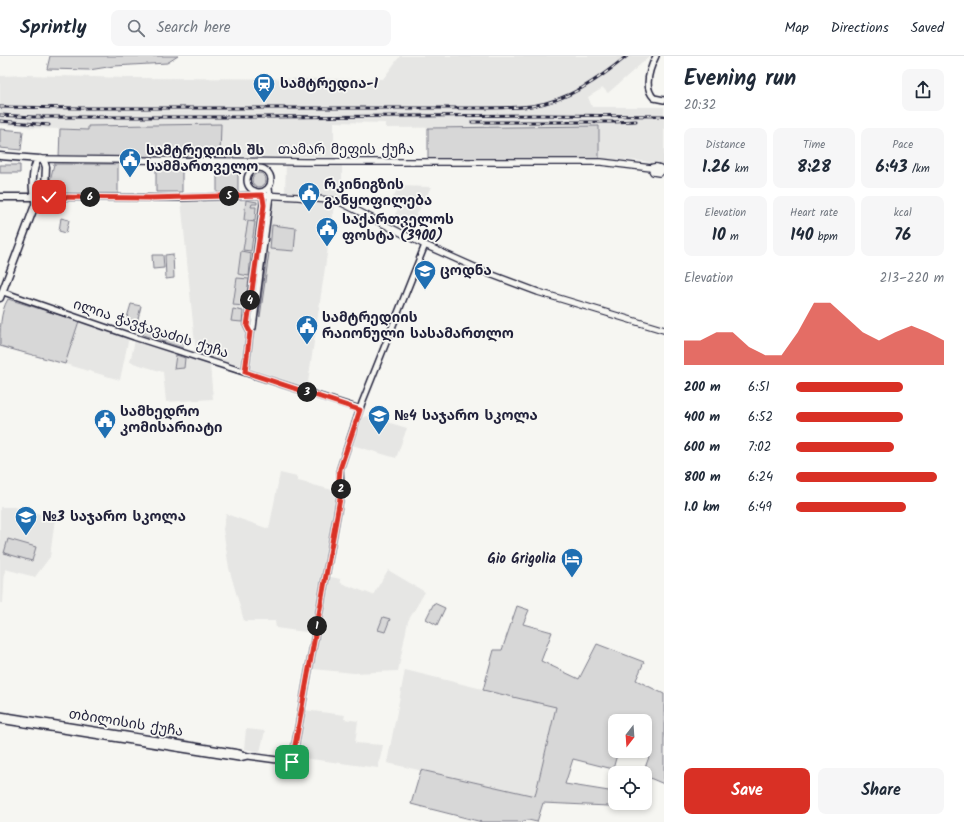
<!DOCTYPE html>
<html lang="en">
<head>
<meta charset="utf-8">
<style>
	:root { --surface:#fff; --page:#f6f6f7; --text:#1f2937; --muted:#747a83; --line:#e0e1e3; --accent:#d93025 }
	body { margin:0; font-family:Kalam,"Noto Sans Georgian",sans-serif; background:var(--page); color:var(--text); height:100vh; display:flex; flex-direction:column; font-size:15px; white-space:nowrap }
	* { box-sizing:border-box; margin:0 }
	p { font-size:13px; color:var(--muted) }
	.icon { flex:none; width:22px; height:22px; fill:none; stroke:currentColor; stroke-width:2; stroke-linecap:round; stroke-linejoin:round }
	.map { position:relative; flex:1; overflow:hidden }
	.sheet { display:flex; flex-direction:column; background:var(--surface); width:300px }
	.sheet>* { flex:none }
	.needle { width:26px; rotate:197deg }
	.controls { position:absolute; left:608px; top:658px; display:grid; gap:8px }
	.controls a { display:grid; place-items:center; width:44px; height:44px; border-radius:8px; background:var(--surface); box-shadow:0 2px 6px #0003; font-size:20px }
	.pin { position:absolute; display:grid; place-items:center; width:34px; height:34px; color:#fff; margin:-17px; border-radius:8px; box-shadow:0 2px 6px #0006 }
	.km { position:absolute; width:20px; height:20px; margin:-10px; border-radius:50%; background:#222; color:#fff; font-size:11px; line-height:20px; text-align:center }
	.round { display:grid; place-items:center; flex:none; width:42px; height:42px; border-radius:8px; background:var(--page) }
	.summary { display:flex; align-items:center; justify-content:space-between; height:68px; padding:0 20px }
	h1 { font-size:22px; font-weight:700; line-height:30px }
	.stats { display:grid; grid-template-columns:repeat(3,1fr); gap:6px; height:68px; padding:4px 20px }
	.stats div { display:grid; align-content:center; border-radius:8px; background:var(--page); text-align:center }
	.stats b { font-size:17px; font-weight:700 }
	.stats small { font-size:11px; font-weight:400 }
	.stats p { font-size:11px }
	.chart { height:112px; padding:8px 20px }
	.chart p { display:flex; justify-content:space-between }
	.chart svg { width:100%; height:72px; margin-top:4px; fill:var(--accent); opacity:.7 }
	.cta { display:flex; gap:8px; margin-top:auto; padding:8px 20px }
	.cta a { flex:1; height:46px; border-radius:8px; background:var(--accent); color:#fff; font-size:16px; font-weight:700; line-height:46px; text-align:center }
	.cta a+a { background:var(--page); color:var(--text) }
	ul { padding:0 20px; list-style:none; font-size:13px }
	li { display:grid; grid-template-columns:64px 48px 1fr; align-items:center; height:30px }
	li i { height:10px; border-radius:5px; background:var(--accent) }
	header { display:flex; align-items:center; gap:24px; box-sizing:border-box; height:56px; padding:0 20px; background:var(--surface); border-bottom:1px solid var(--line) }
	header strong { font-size:19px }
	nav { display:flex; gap:22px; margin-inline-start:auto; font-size:14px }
	.search { width:280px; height:36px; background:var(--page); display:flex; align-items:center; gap:10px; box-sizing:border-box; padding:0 14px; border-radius:8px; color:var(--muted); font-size:15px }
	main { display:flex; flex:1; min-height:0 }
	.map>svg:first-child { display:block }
	.built { fill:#e6e6e4 }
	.green { fill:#d7d7d7; stroke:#7c7c89 }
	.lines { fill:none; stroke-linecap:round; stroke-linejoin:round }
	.tertiary-casing { stroke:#22223b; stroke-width:8 }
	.secondary-casing { stroke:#22223b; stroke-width:8 }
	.primary-casing { stroke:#22223b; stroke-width:9 }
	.tertiary { stroke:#f6f6f2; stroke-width:5 }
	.secondary { stroke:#f6f6f2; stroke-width:5.5 }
	.primary { stroke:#f6f6f2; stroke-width:6 }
	.rail-casing { stroke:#22223b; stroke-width:3 }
	.rail { stroke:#f6f6f2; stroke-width:1.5; stroke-dasharray:4.5; stroke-linecap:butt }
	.route-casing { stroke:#fff; stroke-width:8 }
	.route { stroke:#d93025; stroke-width:5 }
	.labels { text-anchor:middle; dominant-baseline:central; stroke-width:3.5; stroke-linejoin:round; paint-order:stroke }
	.poi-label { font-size:14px; font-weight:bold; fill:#22223b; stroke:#f6f6f2; text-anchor:start }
	.street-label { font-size:14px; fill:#22223b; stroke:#f6f6f2 }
</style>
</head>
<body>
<header>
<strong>Sprintly</strong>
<div class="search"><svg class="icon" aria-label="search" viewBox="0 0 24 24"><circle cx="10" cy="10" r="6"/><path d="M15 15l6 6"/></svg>Search here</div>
<nav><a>Map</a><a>Directions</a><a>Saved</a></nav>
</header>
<main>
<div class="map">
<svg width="664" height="766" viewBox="0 0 664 766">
	<rect width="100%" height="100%" fill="#f6f6f2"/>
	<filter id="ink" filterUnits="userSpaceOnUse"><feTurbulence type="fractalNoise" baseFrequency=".025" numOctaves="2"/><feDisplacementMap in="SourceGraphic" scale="8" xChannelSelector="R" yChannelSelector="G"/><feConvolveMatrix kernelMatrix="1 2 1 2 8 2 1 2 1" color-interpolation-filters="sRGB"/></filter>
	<g filter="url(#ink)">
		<!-- built -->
		<path class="built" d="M400,0H650L608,37L603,32L588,41L592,51H664V109L642,105L599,103L598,70L386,72V67L334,66V101L220,100V69L88,70V74L32,72L24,70L0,69V20L28,19L126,22L383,23Z
			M286,108H342V141L285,136Z
			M399,130L431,131L407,177L390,168L398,153L390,147Z
			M261,142L245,280L241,313L196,299L181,143Z
			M271,143L332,148L334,151L307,333L249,315Z
			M79,265L129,281L120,324L65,308Z
			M135,284L210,308L213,343L166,346L163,316L130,306Z
			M367,360L407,372L396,402L352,389L361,363Z
			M280,417L297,421L298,425L340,436L323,530L312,577L276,572L275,565H244L229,512L223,473L226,458L269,473Z
			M0,451H14L55,462L50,501L35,521L5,513L3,547H0Z
			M388,514L425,536L408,565L398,615L354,617L313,613L327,520L340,523L341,527L373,539Z
			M405,614L556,651L535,740L387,707Z
			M304,654L345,659L344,663L358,665L355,687L383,689L378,712L296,701Z
			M246,673L265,675L260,696L244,693Z"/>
		<!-- green -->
		<path class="green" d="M50,0H178L167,7L114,10L89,14L47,13Z
			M221,68L220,100L59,102L60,73L88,74V70Z
			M599,70V103H428V72Z
			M0,73L23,75L21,94L0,92Z
			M54,108H118V138L47,137Z
			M217,108L238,109V138L217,137Z
			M0,109H20V117H0Z
			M156,111H182V136H156Z
			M252 124a7 7 0 1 1 14 0a7 7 0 1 1-14 0Z
			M246,144L257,146V148H252L251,151H256L255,165L244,164Z
			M61,162L69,164L66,177L59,175Z
			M248,165L255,166L251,195L243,194Z
			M272,169L296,172L294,195L270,193Z
			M241,195L251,197L249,220L238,218Z
			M267,197H269L260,261L259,260Z
			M173,198L174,222L166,223L165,199Z
			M152,199H163L164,212L153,213Z
			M237,222L249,223L245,250L233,249Z
			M8,243L79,265L65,308L0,290C0,274 0,256 8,243Z
			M131,248L141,250L137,267L126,265Z
			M233,253L243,255L242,266L231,265Z
			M146,271L180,281L182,277L183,292L143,279Z
			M176,299L185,302L184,312L174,313Z
			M8,483L36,491L32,505L4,497Z
			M434,547L445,552L437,569L426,563Z
			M517,550L529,554L523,568L552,576L541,605L579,623L597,588L644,606L636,624L664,638V728L645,720V717H643L652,693L645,690V665H615V695H618L613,713L573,703L565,728L615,736V747H631L630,751L543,747L537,766L528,764L520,766H482L411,748L421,714L535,740L556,651L483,634L494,594H502Z
			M383,561L390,563L385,576L378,574Z"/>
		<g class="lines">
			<!-- tertiary casing -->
			<g class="tertiary-casing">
				<path id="tertiary" d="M656,0C650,12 643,31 654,42L664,44
					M247 124a12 12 0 1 1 24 0a12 12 0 1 1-24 0Z
					M3,236L134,281L360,353
					M250,276L247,270L263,149V141L255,135
					M245,316L250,276L253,272L270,140L269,132
					M0,659L239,697L248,700L292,706L341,437L340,413L362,347L425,189
					M0,664L239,702L247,700"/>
			</g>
			<!-- secondary casing -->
			<g class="secondary-casing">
				<path id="secondary" d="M40,103L305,106H601L651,112
					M661,113V116L659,117L653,116L651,112C655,109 660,112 664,114
					M41,141L180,142L262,139L298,141L338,145L425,189L490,218L538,236L664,274"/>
			</g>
			<!-- primary casing -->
			<g class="primary-casing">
				<path id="primary" d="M0,100L40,103
					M0,141H38
					M35,149C36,144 34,140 33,135C32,126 33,113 37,105L40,103
					M0,242L35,149L45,131L46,111L44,105L40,103"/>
			</g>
			<!-- tertiary -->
			<use href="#tertiary" class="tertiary"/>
			<!-- secondary -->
			<use href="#secondary" class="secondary"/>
			<!-- primary -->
			<use href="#primary" class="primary"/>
			<!-- rail casing -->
			<g class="rail-casing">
				<path id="rail" d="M0,51L82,52H485C500,52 516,52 531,50C568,45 599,23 627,0
					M0,59L33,61H264L541,59L664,60
					M0,65L49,69
					M472,66H614L636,65"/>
			</g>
			<!-- rail -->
			<use href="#rail" class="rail"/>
		</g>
	</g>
	<g class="lines" filter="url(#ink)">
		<!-- route casing -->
		<g class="route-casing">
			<path id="route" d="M49,141L150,142L262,139L263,142L264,149L247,270L250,276L245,316L360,354L340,413L339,424L342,432L341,437L292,706"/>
		</g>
		<!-- route -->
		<use href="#route" class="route"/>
	</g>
	<!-- icons -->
	<defs>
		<g id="station-pin" transform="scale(1.15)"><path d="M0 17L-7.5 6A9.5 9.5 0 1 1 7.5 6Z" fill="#1f6fb2" stroke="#f6f6f2"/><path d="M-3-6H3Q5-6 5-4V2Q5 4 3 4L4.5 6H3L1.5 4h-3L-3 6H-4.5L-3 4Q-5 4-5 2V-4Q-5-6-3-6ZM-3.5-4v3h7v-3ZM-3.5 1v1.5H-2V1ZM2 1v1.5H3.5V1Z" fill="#fff"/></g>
		<g id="civic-pin" transform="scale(1.15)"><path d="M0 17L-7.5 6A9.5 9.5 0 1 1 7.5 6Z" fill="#1f6fb2" stroke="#f6f6f2"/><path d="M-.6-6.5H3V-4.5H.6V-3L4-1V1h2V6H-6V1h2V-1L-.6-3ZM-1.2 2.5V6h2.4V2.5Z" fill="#fff"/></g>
		<g id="school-pin" transform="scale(1.15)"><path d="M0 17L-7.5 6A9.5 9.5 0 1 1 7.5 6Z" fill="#1f6fb2" stroke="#f6f6f2"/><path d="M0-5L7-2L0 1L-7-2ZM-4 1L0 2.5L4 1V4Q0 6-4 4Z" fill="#fff"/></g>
		<g id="hotel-pin" transform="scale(1.15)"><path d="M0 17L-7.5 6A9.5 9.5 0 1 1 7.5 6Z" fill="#1f6fb2" stroke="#f6f6f2"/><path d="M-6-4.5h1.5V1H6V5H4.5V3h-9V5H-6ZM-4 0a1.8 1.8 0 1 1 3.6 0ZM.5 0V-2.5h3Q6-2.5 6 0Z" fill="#fff"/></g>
	</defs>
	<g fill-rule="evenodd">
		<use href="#station-pin" x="264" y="28"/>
		<use href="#civic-pin" x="130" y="103"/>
		<use href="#civic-pin" x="309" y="137"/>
		<use href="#civic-pin" x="327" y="172"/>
		<use href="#school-pin" x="425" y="215"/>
		<use href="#civic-pin" x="307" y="270"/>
		<use href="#school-pin" x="379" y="360"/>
		<use href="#civic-pin" x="105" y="364"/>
		<use href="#school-pin" x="26" y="461"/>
		<use href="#hotel-pin" x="572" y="503"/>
	</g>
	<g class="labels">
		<!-- poi labels -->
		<g class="poi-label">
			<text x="280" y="28">სამტრედია-1</text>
			<text x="146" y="95">სამტრედიის შს<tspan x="146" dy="16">სამმართველო</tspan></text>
			<text x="324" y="129">რკინიგზის<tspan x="324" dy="16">განყოფილება</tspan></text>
			<text x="342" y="164">საქართველოს<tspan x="342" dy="16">ფოსტა (3900)</tspan></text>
			<text x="440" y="215">ცოდნა</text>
			<text x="322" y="262">სამტრედიის<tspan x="322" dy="16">რაიონული სასამართლო</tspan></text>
			<text x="120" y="356">სამხედრო<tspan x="120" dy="16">კომისარიატი</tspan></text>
			<text x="394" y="360">№4 საჯარო სკოლა</text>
			<text x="42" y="461">№3 საჯარო სკოლა</text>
			<text x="556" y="503" text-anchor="end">Gio Grigolia</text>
		</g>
		<!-- street labels -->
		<g class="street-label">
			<text x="346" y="94">თამარ მეფის ქუჩა</text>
			<text transform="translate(151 273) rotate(18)">ილია ჭავჭავაძის ქუჩა</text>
			<text transform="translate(126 667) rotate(9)">თბილისის ქუჩა</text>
		</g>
	</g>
</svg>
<div class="controls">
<a><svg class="needle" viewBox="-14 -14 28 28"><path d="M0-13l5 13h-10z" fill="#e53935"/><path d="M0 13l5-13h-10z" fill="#747a83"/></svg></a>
<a><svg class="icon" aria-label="locate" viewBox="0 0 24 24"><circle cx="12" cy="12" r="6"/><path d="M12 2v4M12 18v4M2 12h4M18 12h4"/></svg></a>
</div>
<div class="pin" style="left:292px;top:706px;background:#1e9e55"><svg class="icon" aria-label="arrive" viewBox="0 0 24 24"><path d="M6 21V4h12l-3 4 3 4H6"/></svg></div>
<div class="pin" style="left:49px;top:141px;background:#d93025"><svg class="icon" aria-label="check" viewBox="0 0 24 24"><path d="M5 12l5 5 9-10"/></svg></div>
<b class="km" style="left:317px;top:570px">1</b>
<b class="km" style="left:341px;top:433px">2</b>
<b class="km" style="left:307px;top:336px">3</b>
<b class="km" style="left:250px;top:244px">4</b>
<b class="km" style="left:229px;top:140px">5</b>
<b class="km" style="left:90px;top:141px">6</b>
</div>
<section class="sheet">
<div class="summary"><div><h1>Evening run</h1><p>20:32</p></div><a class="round"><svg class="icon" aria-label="share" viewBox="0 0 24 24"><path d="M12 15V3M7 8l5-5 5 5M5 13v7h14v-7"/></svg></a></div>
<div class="stats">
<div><p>Distance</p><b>1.26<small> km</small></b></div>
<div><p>Time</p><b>8:28</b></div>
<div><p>Pace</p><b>6:43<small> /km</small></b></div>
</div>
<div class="stats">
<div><p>Elevation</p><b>10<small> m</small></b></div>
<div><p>Heart rate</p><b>140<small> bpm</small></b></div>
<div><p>kcal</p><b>76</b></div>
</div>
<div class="chart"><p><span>Elevation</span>213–220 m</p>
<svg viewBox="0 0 160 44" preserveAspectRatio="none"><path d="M0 44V29L10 29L20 24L30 24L40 33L50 38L60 38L70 24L80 6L90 6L100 15L110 24L120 29L130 24L140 20L150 24L160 29V44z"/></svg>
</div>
<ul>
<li><b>200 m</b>6:51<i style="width:72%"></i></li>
<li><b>400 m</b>6:52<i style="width:72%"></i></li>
<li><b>600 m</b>7:02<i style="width:66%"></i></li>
<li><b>800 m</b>6:24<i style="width:95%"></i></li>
<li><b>1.0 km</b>6:49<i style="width:74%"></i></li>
</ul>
<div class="cta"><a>Save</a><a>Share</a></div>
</section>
</main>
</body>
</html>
